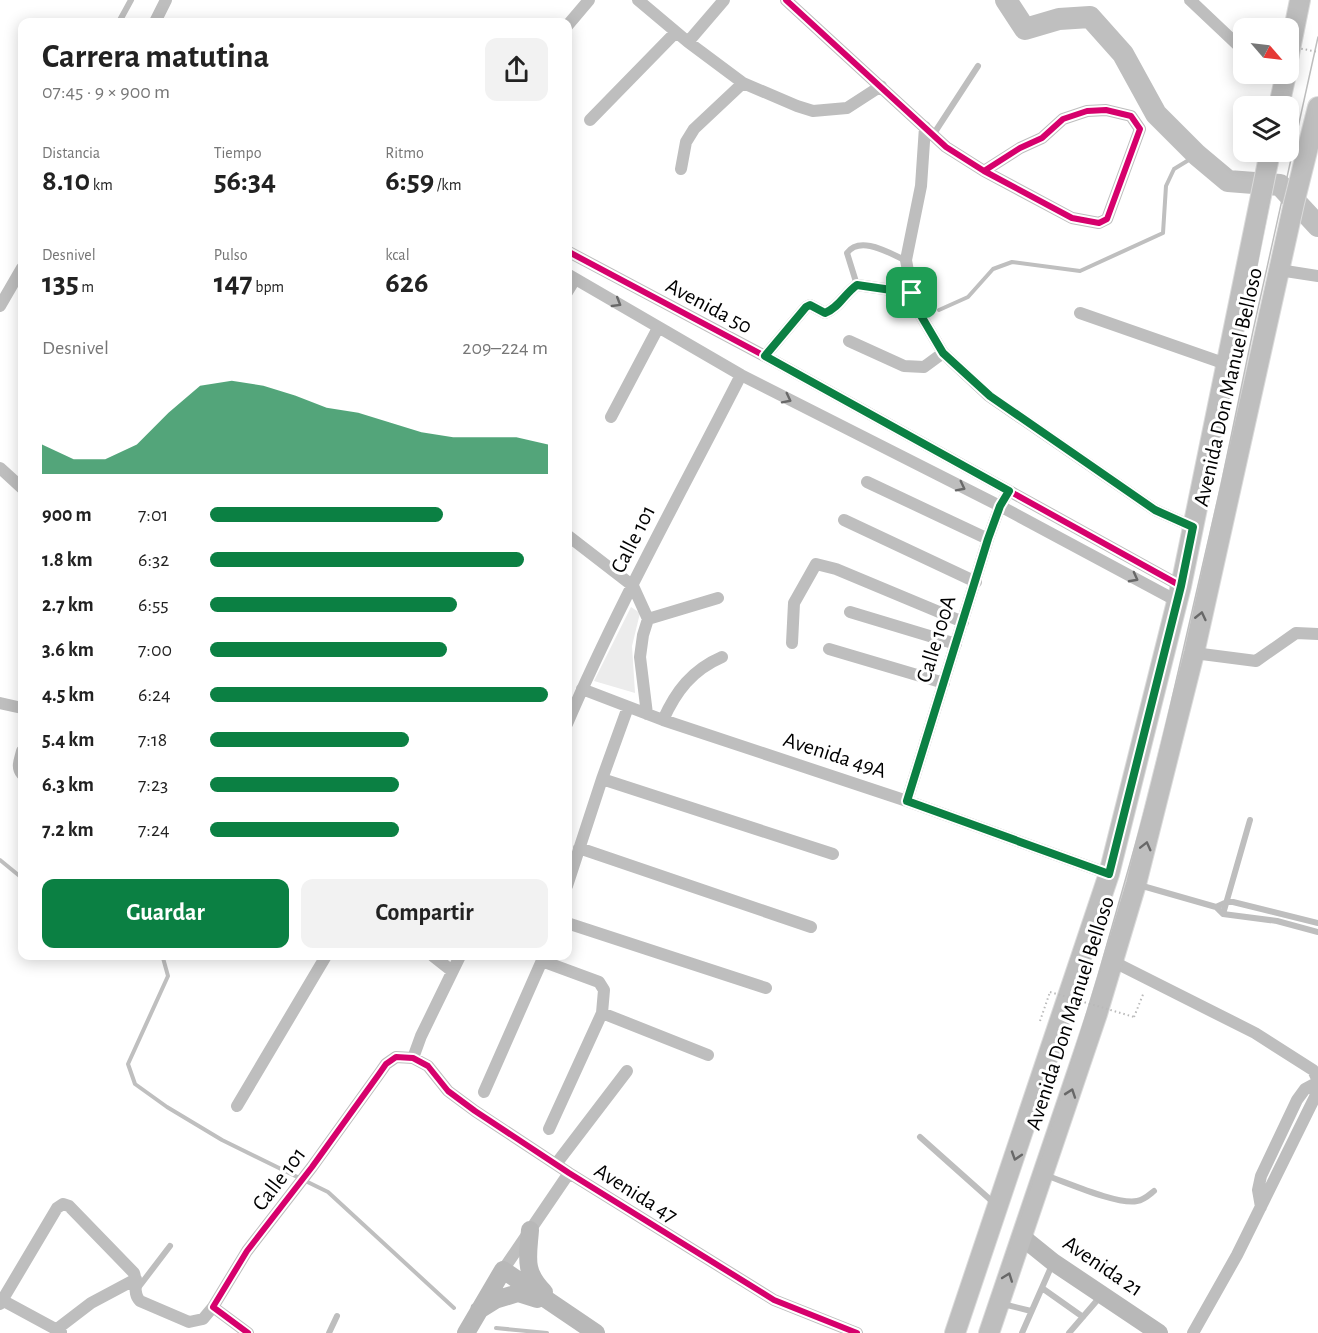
<!DOCTYPE html>
<html lang="es">
<head>
<meta charset="utf-8">
<style>
	:root { --surface:#fff; --page:#f2f2f2; --text:#222; --muted:#767676; --accent:#0b8043 }
	body { margin:0; font-family:"Alegreya Sans",sans-serif; background:var(--page); color:var(--text); height:100vh; display:flex; flex-direction:column; font-size:22px; white-space:nowrap }
	* { box-sizing:border-box; margin:0 }
	p { font-size:20px; color:var(--muted) }
	.icon { flex:none; width:33px; height:33px; fill:none; stroke:currentColor; stroke-width:2; stroke-linecap:round; stroke-linejoin:round }
	.map { position:relative; flex:1; overflow:hidden }
	.side { position:absolute; left:18px; top:18px; width:554px; height:942px; display:flex; flex-direction:column; background:var(--surface); border-radius:12px; box-shadow:0 3px 15px #0003 }
	.side>* { flex:none }
	.needle { width:39px; rotate:118deg }
	.controls { position:absolute; left:1233px; top:18px; display:grid; gap:12px }
	.controls a { display:grid; place-items:center; width:66px; height:66px; border-radius:12px; background:var(--surface); box-shadow:0 3px 15px #0003; font-size:30px }
	.pin { position:absolute; display:grid; place-items:center; width:51px; height:51px; color:#fff; margin:-26px; border-radius:12px; box-shadow:0 3px 9px #0006 }
	.round { display:grid; place-items:center; flex:none; width:63px; height:63px; border-radius:12px; background:var(--page) }
	.overview { display:flex; align-items:center; justify-content:space-between; height:102px; padding:0 24px }
	h1 { font-size:33px; font-weight:700; line-height:45px }
	.metrics { display:grid; grid-template-columns:repeat(3,1fr); gap:9px; height:102px; padding:6px 24px }
	.metrics div { display:grid; align-content:center }
	.metrics b { font-size:30px; font-weight:700 }
	.metrics small { font-size:16px; font-weight:400 }
	.metrics p { font-size:16px }
	.chart { height:168px; padding:12px 24px }
	.chart p { display:flex; justify-content:space-between }
	.chart svg { width:100%; height:108px; margin-top:6px; fill:var(--accent); opacity:.7 }
	.button { display:flex; gap:12px; margin-top:auto; padding:12px 24px }
	.button a { flex:1; height:69px; border-radius:12px; background:var(--accent); color:#fff; font-size:24px; font-weight:700; line-height:69px; text-align:center }
	.button a+a { background:var(--page); color:var(--text) }
	ul { padding:0 24px; list-style:none; font-size:20px }
	li { display:grid; grid-template-columns:96px 72px 1fr; align-items:center; height:45px }
	li i { height:15px; border-radius:8px; background:var(--accent) }
	.map>svg:first-child { display:block }
	.green { fill:#ececec }
	.lines { fill:none; stroke-linecap:round; stroke-linejoin:round }
	.stream { stroke:#bfbfbf; stroke-width:4 }
	.river { stroke:#bfbfbf; stroke-width:22 }
	.primary-casing { stroke:#dbdbdb; stroke-width:22 }
	.path { stroke:#b9b9b9; stroke-width:2; stroke-dasharray:1.5 3; stroke-linecap:butt }
	.lane { stroke:#bebebe; stroke-width:6 }
	.street { stroke:#bebebe; stroke-width:12 }
	.secondary { stroke:#b8b8b8; stroke-width:18 }
	.primary { stroke:#bebebe; stroke-width:20 }
	.tram { stroke:#bebebe; stroke-width:1.5 }
	.path-bridge { stroke:#b9b9b9; stroke-width:2; stroke-dasharray:1.5 3; stroke-linecap:butt }
	.cycleway-casing { stroke:#fff; stroke-width:10 }
	.cycleway { stroke:#d6006c; stroke-width:6 }
	.oneway { stroke:#686868 }
	.route-casing { stroke:#fff; stroke-width:12 }
	.route { stroke:#0b8043; stroke-width:8 }
	.labels { text-anchor:middle; dominant-baseline:central; stroke-width:6; stroke-linejoin:round; paint-order:stroke }
	.street-label { font-size:22px; fill:#000; stroke:#fff }
</style>
</head>
<body>
<div class="map">
<svg width="1318" height="1333" viewBox="0 0 1318 1333">
	<rect width="100%" height="100%" fill="#fff"/>
	<!-- green -->
	<path class="green" d="M631,607L640,613L632,646L635,693L594,681Z"/>
	<g class="lines">
		<!-- stream -->
		<path class="stream" d="M939,310L968,297L993,269L1012,262L1080,271L1163,233L1166,186L1174,169L1197,155
			M0,860L22,878
			M159,956L163,958L168,976L128,1064L135,1084L167,1107L222,1140L328,1192L454,1308
			M496,1328L547,1333"/>
		<!-- river -->
		<path class="river" d="M1006,0L1025,29L1059,19L1090,17L1123,54L1156,114L1197,155L1228,181L1280,185L1318,226"/>
		<!-- primary casing -->
		<g class="primary-casing">
			<path id="primary" d="M1288,59L1300,0
				M1279,106L1286,74
				M955,1333L1109,874L1181,586L1270,152
				M989,1333L1097,1014L1136,884L1194,653L1294,203L1318,107"/>
		</g>
		<!-- path -->
		<path class="path" d="M1134,1017L1144,992
			M1040,1021L1050,992"/>
		<!-- lane -->
		<path class="lane" d="M119,22L131,0
			M933,135L978,66
			M857,285L847,253C860,235 889,253 905,260
			M567,298L578,280
			M1139,885L1216,907L1223,914L1277,921L1318,932
			M1216,907L1227,902H1233L1318,923
			M1223,914L1250,820
			M920,1137L994,1203
			M1045,1175C1066,1182 1117,1205 1137,1201C1144,1200 1149,1195 1154,1191
			M138,1288L170,1246
			M1042,1288L1083,1317
			M1003,1304L1031,1311
			M329,1333L337,1316
			M1022,1333L1052,1265
			M1069,1333L1100,1297"/>
		<!-- street -->
		<path class="street" d="M638,0L688,42L743,83L797,106L813,111L847,108L881,86
			M786,0L946,147L984,171L1072,218L1099,223L1107,219L1140,129L1131,116L1106,110L1087,111L1063,119L1042,138L1020,148L984,171
			M1190,0L1244,51
			M155,22L166,0
			M567,26L589,0
			M688,42L724,0
			M590,120L676,32
			M925,127L921,186L906,260L912,293L920,314L943,353L989,396L1155,510L1193,527
			M681,169L686,142L694,129L743,83
			M567,251L776,362L1181,586
			M1279,270L1318,276
			M567,274L741,375L1000,506L1177,601
			M0,306L22,268
			M1080,313L1226,364
			M849,341L904,366L924,367L943,353
			M765,356L806,307L810,305L825,313C840,307 844,294 857,285L912,293
			M611,417L658,328
			M0,468L22,488
			M867,482L988,539
			M844,520L976,582
			M567,535L633,586L648,619L643,635L640,657L647,714
			M850,612L956,644
			M648,619L718,598
			M792,643L794,603L816,564L836,569L963,622
			M829,649L944,683
			M1194,653L1256,661L1296,633L1318,634
			M582,689L663,720L907,801L1109,874
			M0,703L22,708
			M663,720C676,691 692,670 722,657
			M567,724C618,605 682,491 741,375
			M22,751C20,760 16,767 22,774
			M602,779L833,854
			M907,801L988,539L1000,506L1009,491
			M579,848L811,927
			M567,886L602,779L628,707
			M567,923L766,988
			M433,956L452,971
			M542,961L599,982L604,990L602,1013L549,1129
			M1114,962L1255,1033L1313,1070L1318,1081
			M602,1013L708,1055
			M413,1058L421,1036L460,956
			M484,1092L544,956
			M237,1106L326,956
			M556,1164L627,1071
			M1261,1207L1258,1190L1261,1176L1297,1100L1305,1089L1318,1082
			M503,1270L569,1173
			M0,1299L61,1332
			M0,1304L57,1208L63,1204L69,1206L134,1273C138,1283 132,1293 140,1301L189,1322L203,1319L213,1307
			M57,1329L91,1303L136,1279
			M248,1333L213,1307L247,1251L312,1167L379,1074L386,1064L396,1057L413,1058L428,1066L448,1091L475,1111L569,1173L774,1300L857,1333
			M1193,1333L1237,1255L1315,1097L1318,1083"/>
		<!-- secondary -->
		<path class="secondary" d="M530,1230C528,1257 523,1271 544,1292
			M1022,1237L1053,1262L1159,1333
			M479,1310L495,1300L518,1293L537,1299
			M466,1333L503,1270L596,1333"/>
		<!-- primary -->
		<use href="#primary" class="primary"/>
		<!-- tram -->
		<path class="tram" d="M1286,106L1307,0
			M1250,302L1278,152
			M980,1333L1051,1129L1098,976L1152,786L1221,485L1253,331L1318,37"/>
		<!-- path-bridge -->
		<path class="path-bridge" d="M1288,46L1318,52
			M1050,992L1134,1017"/>
		<!-- cycleway casing -->
		<g class="cycleway-casing">
			<path id="cycleway" d="M786,0L946,147L984,171L1072,218L1099,223L1107,219L1140,129L1131,116L1106,110L1087,111L1063,119L1042,138L1020,148L984,171
				M567,251L776,362L1181,586
				M248,1333L213,1307L247,1251L312,1167L379,1074L386,1064L396,1057L413,1058L428,1066L448,1091L475,1111L569,1173L774,1300L857,1333"/>
		</g>
		<!-- cycleway -->
		<use href="#cycleway" class="cycleway"/>
	</g>
	<!-- one-way arrows -->
	<defs><path id="oneway-chevron" d="M-2-3.5L2.5 0L-2 3.5" fill="none" stroke-width="1.6" stroke-linecap="round" stroke-linejoin="round" transform="scale(1.5)"/></defs>
	<g class="oneway">
		<use href="#oneway-chevron" transform="translate(617 303) rotate(31)"/>
		<use href="#oneway-chevron" transform="translate(787 399) rotate(27)"/>
		<use href="#oneway-chevron" transform="translate(961 487) rotate(27)"/>
		<use href="#oneway-chevron" transform="translate(1134 578) rotate(28)"/>
		<use href="#oneway-chevron" transform="translate(1201 616) rotate(-77)"/>
		<use href="#oneway-chevron" transform="translate(1146 846) rotate(-76)"/>
		<use href="#oneway-chevron" transform="translate(1071 1093) rotate(-71)"/>
		<use href="#oneway-chevron" transform="translate(1016 1156) rotate(108)"/>
		<use href="#oneway-chevron" transform="translate(1008 1277) rotate(-70)"/>
	</g>
	<g class="lines">
		<!-- route casing -->
		<g class="route-casing">
			<path id="route" d="M857,285L912,293L920,314L943,353L990,396L1155,510L1193,527L1181,586L1109,874L907,801L988,539L1000,506L1009,491L765,356L806,307L810,305L825,313C840,307 844,294 857,285Z"/>
		</g>
		<!-- route -->
		<use href="#route" class="route"/>
	</g>
	<g class="labels">
		<!-- street labels -->
		<g class="street-label">
			<text transform="translate(709 306) rotate(28)">Avenida 50</text>
			<text transform="translate(1228 387) rotate(-77)">Avenida Don Manuel Belloso</text>
			<text transform="translate(633 539) rotate(-63)">Calle 101</text>
			<text transform="translate(936 639) rotate(-73)">Calle 100A</text>
			<text transform="translate(835 755) rotate(18)">Avenida 49A</text>
			<text transform="translate(1070 1013) rotate(-72)">Avenida Don Manuel Belloso</text>
			<text transform="translate(279 1179) rotate(-53)">Calle 101</text>
			<text transform="translate(636 1193) rotate(32)">Avenida 47</text>
			<text transform="translate(1103 1266) rotate(34)">Avenida 21</text>
		</g>
	</g>
</svg>
<div class="controls">
<a><svg class="needle" viewBox="-14 -14 28 28"><path d="M0-13l5 13h-10z" fill="#e53935"/><path d="M0 13l5-13h-10z" fill="#767676"/></svg></a>
<a><svg class="icon" aria-label="layers" viewBox="0 0 24 24"><path d="M12 4l9 5-9 5-9-5zM3 14l9 5 9-5"/></svg></a>
</div>
<div class="pin" style="left:912px;top:293px;background:#1e9e55"><svg class="icon" aria-label="arrive" viewBox="0 0 24 24"><path d="M6 21V4h12l-3 4 3 4H6"/></svg></div>
<section class="side">
<div class="overview"><div><h1>Carrera matutina</h1><p>07:45 · 9 × 900 m</p></div><a class="round"><svg class="icon" aria-label="share" viewBox="0 0 24 24"><path d="M12 15V3M7 8l5-5 5 5M5 13v7h14v-7"/></svg></a></div>
<div class="metrics">
<div><p>Distancia</p><b>8.10<small> km</small></b></div>
<div><p>Tiempo</p><b>56:34</b></div>
<div><p>Ritmo</p><b>6:59<small> /km</small></b></div>
</div>
<div class="metrics">
<div><p>Desnivel</p><b>135<small> m</small></b></div>
<div><p>Pulso</p><b>147<small> bpm</small></b></div>
<div><p>kcal</p><b>626</b></div>
</div>
<div class="chart"><p><span>Desnivel</span>209–224 m</p>
<svg viewBox="0 0 160 44" preserveAspectRatio="none"><path d="M0 44V32L10 38L20 38L30 32L40 19L50 8L60 6L70 8L80 12L90 17L100 19L110 23L120 27L130 29L140 29L150 29L160 32V44z"/></svg>
</div>
<ul>
<li><b>900 m</b>7:01<i style="width:69%"></i></li>
<li><b>1.8 km</b>6:32<i style="width:93%"></i></li>
<li><b>2.7 km</b>6:55<i style="width:73%"></i></li>
<li><b>3.6 km</b>7:00<i style="width:70%"></i></li>
<li><b>4.5 km</b>6:24<i style="width:100%"></i></li>
<li><b>5.4 km</b>7:18<i style="width:59%"></i></li>
<li><b>6.3 km</b>7:23<i style="width:56%"></i></li>
<li><b>7.2 km</b>7:24<i style="width:56%"></i></li>
</ul>
<div class="button"><a>Guardar</a><a>Compartir</a></div>
</section>
</div>
</body>
</html>
